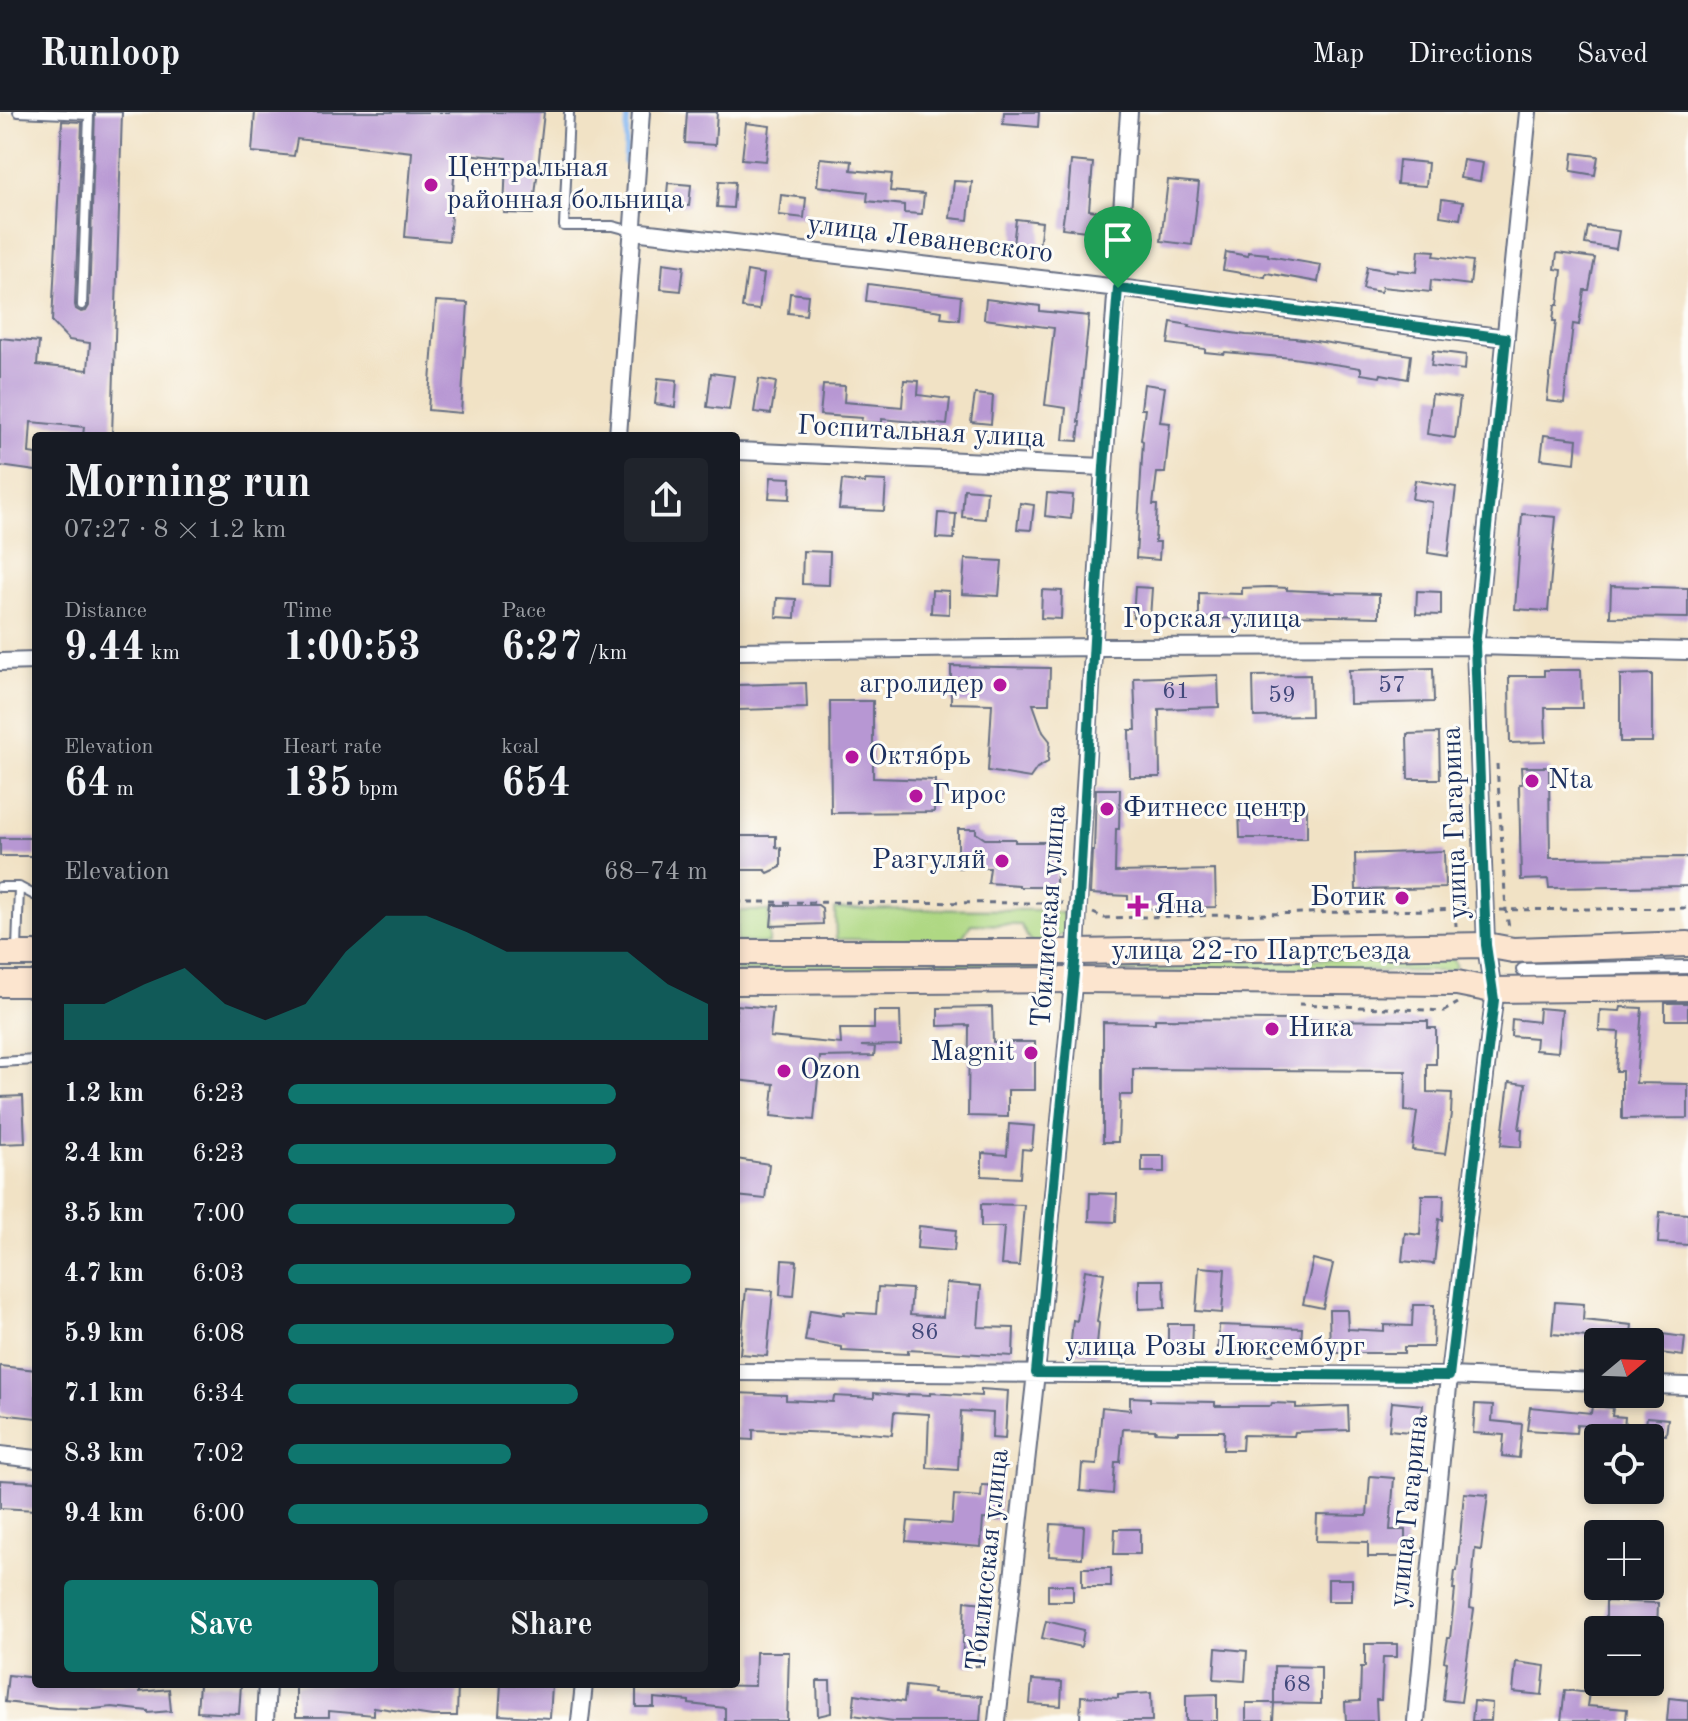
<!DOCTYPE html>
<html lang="en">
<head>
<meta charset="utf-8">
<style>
	:root { --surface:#171b24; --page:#20242c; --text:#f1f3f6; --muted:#9ea1a6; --line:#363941; --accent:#0f766e }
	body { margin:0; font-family:"Old Standard TT",serif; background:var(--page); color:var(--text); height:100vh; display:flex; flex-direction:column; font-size:30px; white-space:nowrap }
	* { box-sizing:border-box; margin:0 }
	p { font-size:26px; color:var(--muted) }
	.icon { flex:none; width:44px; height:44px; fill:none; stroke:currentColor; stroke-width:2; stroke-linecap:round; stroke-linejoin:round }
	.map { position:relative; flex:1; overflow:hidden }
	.drawer { position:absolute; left:32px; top:320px; width:708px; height:1256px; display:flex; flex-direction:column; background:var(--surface); border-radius:8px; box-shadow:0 4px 12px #0003 }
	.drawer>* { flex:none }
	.needle { width:52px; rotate:71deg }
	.tools { position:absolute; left:1584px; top:1216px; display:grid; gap:16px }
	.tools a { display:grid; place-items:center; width:80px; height:80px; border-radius:8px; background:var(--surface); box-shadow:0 4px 12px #0003; font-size:40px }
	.pin { position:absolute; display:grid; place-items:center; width:68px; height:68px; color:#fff; margin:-82px -34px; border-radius:50% 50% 50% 0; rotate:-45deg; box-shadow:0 0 8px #0007 }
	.pin .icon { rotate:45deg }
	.round { display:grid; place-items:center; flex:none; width:84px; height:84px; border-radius:8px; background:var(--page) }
	.overview { display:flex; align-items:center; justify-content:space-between; height:136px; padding:0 32px }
	h1 { font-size:44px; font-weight:700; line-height:60px }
	.figures { display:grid; grid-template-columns:repeat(3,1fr); gap:12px; height:136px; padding:8px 32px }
	.figures div { display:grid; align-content:center }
	.figures b { font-size:40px; font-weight:700 }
	.figures small { font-size:22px; font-weight:400 }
	.figures p { font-size:22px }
	.chart { height:224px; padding:16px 32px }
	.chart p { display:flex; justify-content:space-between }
	.chart svg { width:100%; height:144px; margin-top:8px; fill:var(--accent); opacity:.7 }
	.button { display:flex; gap:16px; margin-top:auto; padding:16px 32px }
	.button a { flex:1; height:92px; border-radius:8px; background:var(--accent); color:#fff; font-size:32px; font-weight:700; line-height:92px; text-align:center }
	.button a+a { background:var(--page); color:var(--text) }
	ul { padding:0 32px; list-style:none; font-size:26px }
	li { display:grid; grid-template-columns:128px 96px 1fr; align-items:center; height:60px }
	li i { height:20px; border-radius:10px; background:var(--accent) }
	header { display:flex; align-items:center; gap:48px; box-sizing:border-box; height:112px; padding:0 40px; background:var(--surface); border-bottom:2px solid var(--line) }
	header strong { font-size:38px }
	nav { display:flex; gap:44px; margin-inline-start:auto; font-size:28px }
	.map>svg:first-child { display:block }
	.green { fill:#afd883; stroke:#658470; stroke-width:2 }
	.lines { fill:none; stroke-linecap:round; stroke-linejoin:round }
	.stream { stroke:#86b9f3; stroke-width:5 }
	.building { fill:#b797d3 }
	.service-casing { stroke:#666e82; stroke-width:12 }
	.pedestrian-casing { stroke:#666e82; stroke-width:16 }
	.minor-casing { stroke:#666e82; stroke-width:20 }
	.secondary-casing { stroke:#666e82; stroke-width:28 }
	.path { stroke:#666e82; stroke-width:3; stroke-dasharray:6 6; stroke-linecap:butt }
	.service { stroke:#fff; stroke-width:8 }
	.pedestrian { stroke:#fff; stroke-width:12 }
	.minor { stroke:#fff; stroke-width:16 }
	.secondary { stroke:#fce5cf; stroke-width:24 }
	.route-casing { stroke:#fff; stroke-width:16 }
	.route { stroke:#0f766e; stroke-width:10 }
	.poi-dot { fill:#b5179e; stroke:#fdfcf7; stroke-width:3 }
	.labels { text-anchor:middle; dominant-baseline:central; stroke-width:6; stroke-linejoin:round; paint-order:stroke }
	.number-label { font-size:24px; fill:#42497b }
	.poi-label { font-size:28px; fill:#1b2f5e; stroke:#fdfcf7; text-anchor:start }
	.street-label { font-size:28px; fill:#1b2f5e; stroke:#fdfcf7 }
</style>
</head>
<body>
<header>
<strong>Runloop</strong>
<nav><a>Map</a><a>Directions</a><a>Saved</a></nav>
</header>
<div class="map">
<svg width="1688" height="1609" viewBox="0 0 1688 1609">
	<rect width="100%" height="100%" fill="#fdfcf7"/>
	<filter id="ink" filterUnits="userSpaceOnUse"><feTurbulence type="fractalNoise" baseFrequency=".0125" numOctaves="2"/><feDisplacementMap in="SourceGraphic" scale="16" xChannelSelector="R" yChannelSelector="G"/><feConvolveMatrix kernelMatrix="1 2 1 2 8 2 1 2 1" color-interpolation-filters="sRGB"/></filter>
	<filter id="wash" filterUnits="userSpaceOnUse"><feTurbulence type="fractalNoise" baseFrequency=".006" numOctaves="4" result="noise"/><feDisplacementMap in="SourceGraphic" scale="32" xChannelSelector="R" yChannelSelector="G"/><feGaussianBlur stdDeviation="1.8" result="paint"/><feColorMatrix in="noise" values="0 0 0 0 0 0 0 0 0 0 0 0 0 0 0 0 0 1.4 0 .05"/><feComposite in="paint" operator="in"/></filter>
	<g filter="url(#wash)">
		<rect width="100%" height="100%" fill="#f1e2c5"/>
		<!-- green -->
		<path class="green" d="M835,797L1040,798L1070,802L1066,820L1046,831L1030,830L1021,813L971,812L960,829L836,827Z
			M739,799H769V832L736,830Z
			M1453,847L1456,853L1454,857L1447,859L1111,860L1108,856L1109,852L1118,848Z
			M736,849H1021L1040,853L1039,860H736Z"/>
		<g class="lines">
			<!-- stream -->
			<path class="stream" d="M625,51L628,0"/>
		</g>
		<g id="blocks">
			<!-- building -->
			<path class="building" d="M95,0H122L112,324H83L84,315L31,310L29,341L36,342V359L0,354V226L39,230L37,253L88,258L90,231L69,228L52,210L62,9L82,10L75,193L76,197L81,200L86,199L89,194Z
				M255,0H544L533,102L504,101L506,46L456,41L449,129L405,125L412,40L297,27L294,44L252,40Z
				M687,0H717L715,33L685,31Z
				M1004,0H1039L1038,15L1003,12Z
				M746,11L770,14L766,49L742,47Z
				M1573,41L1598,44L1595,63L1571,59Z
				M820,46L852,49L851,58L892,62L890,79L924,82L922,102L904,101V93L867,89L868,80L817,74Z
				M1399,48L1428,51L1426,74L1397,72Z
				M1463,48L1483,51L1480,69L1460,66Z
				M1071,49L1093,51L1089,98L1096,99L1093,120L1062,116L1065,95H1067Z
				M1168,68L1199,71L1192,133L1161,129Z
				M719,69L735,70L733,96L717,95Z
				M954,69L972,70L968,108L950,106Z
				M668,71L691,73L689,94L666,93Z
				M781,83L806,86L804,106L779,103Z
				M1442,87L1463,90L1460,107L1440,104Z
				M1016,107L1042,110L1039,136L1013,133Z
				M1588,115L1619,119L1616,137L1585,132Z
				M1419,138L1435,139L1434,144L1473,149L1470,173L1431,168L1430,180L1382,175L1381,180L1363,177L1367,155L1397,160V158L1417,160Z
				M1226,140L1248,144V140L1268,142V144L1321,153L1318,170L1266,161L1265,165L1223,158Z
				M1557,141L1595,146L1589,178H1584L1579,213L1573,212L1564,291L1547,289L1556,209H1553L1555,193H1558L1562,158L1555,157Z
				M663,151L684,154L681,179L661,177Z
				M747,159L764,162L759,198L742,196Z
				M868,172L961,184L959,208L941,206L942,199L866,189Z
				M790,181L808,183L806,203L788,201Z
				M986,187L1040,194V199L1089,204L1078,310H1080L1078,329L1063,328L1066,296L1045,293L1054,216L984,207Z
				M436,189L468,191L461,301L428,298Z
				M1171,210L1190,213L1189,215L1246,223L1295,226L1411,243L1408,267L1381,262L1380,265L1361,262V256L1293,246L1225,240L1224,242L1205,240V237L1168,232Z
				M1433,239L1466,243L1465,258L1431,254Z
				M711,261L734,264L729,298L707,295Z
				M658,266L677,268L675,295L655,292Z
				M759,267L776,270L771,302L754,300Z
				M904,268L919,269L918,283L950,287L947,313L882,307V311L861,310L862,306L820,303L823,273L845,274L844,290L902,295Z
				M1144,272L1165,275L1160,310L1170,311L1165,361H1157L1153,393H1157L1155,430H1160L1159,448L1136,446L1143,329L1141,328L1145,297H1141Z
				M975,282L993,284L991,312L971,310Z
				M1432,282L1460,286L1455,326L1427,322Z
				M1544,323L1577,327L1575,351L1541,347Z
				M771,365L791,366L790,387L769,386Z
				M842,368L865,371V368L886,369L884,399L839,397Z
				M1415,368L1456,375L1448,444L1428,441L1432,390L1412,387Z
				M964,377L987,379L985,407L962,405Z
				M1047,381L1073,383L1071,407L1045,404Z
				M1020,391L1034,393L1031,418L1017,417Z
				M938,401L956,402L954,427L936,426Z
				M1522,402L1556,405L1548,499L1515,497Z
				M803,439L830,440L829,473L802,472Z
				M965,447L1002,449L999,484L962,482Z
				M1611,474L1688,476V506L1610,505Z
				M1135,475L1152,476L1150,506L1133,505Z
				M1269,475L1287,476V478L1331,480V481L1379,482V505L1286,503V507L1199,506V481L1242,482V476Z
				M932,478L949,479V502L931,501Z
				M1042,478L1062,479L1061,507L1041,506Z
				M1417,479L1441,480V503L1416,502Z
				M777,486L796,487L795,506L776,505Z
				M951,554L1050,556L1049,592H1033L1043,620L1050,629L1048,650L1037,656L1030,666L988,659L992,592L951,591Z
				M1433,556L1434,590L1350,592L1349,558Z
				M1544,558H1581L1582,596H1545L1546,630L1510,631L1509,564H1544Z
				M1652,562V630H1620V563Z
				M1218,563L1219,595L1159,597L1160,665H1130L1129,618H1136L1134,566Z
				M1310,563L1311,604L1254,605L1253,564Z
				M806,571L807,596L738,598L737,573Z
				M830,589H873V666L935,668L934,700L831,701Z
				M1439,621L1440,667H1408L1407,622Z
				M1521,655H1549L1550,746L1688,745V774L1549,776L1548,767L1521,768L1519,672H1522Z
				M1096,677H1120L1119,717H1116L1115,760L1215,758L1216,795L1128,797V784L1090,782L1092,739H1094Z
				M1239,696H1307V726H1240Z
				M958,717H976V721L985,727H1015V730H1056V775H1019V773L988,771L990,756H958Z
				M736,724H776V735L781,736V755L768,761L765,758H736Z
				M0,726H36V744H0Z
				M1444,739L1445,776L1356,778L1355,742Z
				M773,793H818L822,796L823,812L771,814Z
				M1665,891H1688V908H1665Z
				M736,893L773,896L770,925L841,932L840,917H874V899H900L901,933L861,934L875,935L874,944L820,945L814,1008L771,1004L774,972L736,968Z
				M992,895L993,930H1035V978H1008V1005L968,1004L969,913L938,914V896Z
				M1621,895L1642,896L1636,971L1688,972V1006L1622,1007V959H1616L1619,920L1599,919L1600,898L1620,899Z
				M1539,896L1562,898L1558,940L1535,938L1536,926L1511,924L1512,907L1538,910Z
				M1155,907L1428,909V916H1436V952H1427V980L1452,981L1451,1002L1445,1042L1412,1038L1417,1000L1405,999L1406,959L1133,957V983H1120L1118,1030H1103V910L1155,911Z
				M1509,970L1526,972L1519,1017H1522L1521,1035L1501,1033Z
				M23,984L25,1031L0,1032V985Z
				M1009,1012L1034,1014L1032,1038L1022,1037L1020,1066L982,1064V1041L1007,1043Z
				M1142,1044H1164V1060H1142Z
				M736,1047L769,1052L765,1087L736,1084Z
				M1090,1081L1117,1082L1116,1110L1089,1109Z
				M1422,1083H1444L1443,1108L1439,1107L1434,1152L1402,1149L1405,1121L1420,1123Z
				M981,1092L1024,1093L1019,1154L1001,1153L1004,1115H981Z
				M1660,1100L1688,1102V1133L1658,1131Z
				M919,1114L956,1118L954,1139L917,1136Z
				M1313,1147L1333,1152L1323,1196L1303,1192Z
				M782,1148L797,1149L794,1184L780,1183Z
				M1199,1155L1225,1157L1222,1201L1196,1199Z
				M1085,1158L1104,1161L1097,1210L1099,1211L1096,1243L1070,1240L1073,1208L1077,1209Z
				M1139,1168H1164L1165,1196L1139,1197Z
				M946,1171L981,1174L978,1215L1014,1216L1013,1244L908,1238V1242L842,1239V1235L805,1229L810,1198L844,1203V1200L876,1202L878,1175L912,1177L910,1203L943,1205Z
				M746,1177L773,1179L767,1244L740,1242Z
				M1555,1190L1584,1192L1583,1208L1632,1213L1630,1230H1600V1226L1552,1222Z
				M1413,1193H1434L1433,1235H1404V1241H1330L1329,1198H1347L1348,1217L1384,1219V1213L1412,1214Z
				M1168,1212H1193L1192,1242L1168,1241Z
				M1219,1213L1302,1216L1301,1234L1275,1232L1274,1243L1218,1238Z
				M1662,1222L1685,1225L1683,1244L1660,1241Z
				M0,1254L36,1258V1306L0,1302Z
				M981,1277L1008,1279L1005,1327L992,1326L993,1301L961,1299L958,1358L927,1356L929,1302L894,1300L892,1323L858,1320V1322L753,1318V1328L736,1327V1281L786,1283V1288L833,1290L834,1284L874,1286V1281L908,1284V1282L930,1283V1281L981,1284Z
				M1130,1285L1150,1286V1289L1215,1290V1294H1271L1272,1291L1296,1292V1296L1348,1294L1349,1318L1295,1320L1294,1324L1243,1323L1242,1338H1223L1224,1319H1178V1321L1155,1320L1156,1318L1123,1317L1120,1350H1115L1113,1382L1080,1379L1082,1352L1097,1353L1102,1295L1130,1298Z
				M1392,1290L1423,1293L1420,1321L1389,1318Z
				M1475,1292L1493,1293L1492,1309L1522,1312L1519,1346L1502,1344L1504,1323L1473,1321Z
				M1592,1294L1613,1296L1612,1304L1625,1305L1624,1316L1577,1313L1576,1321L1527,1318L1530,1295L1591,1301Z
				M1647,1305L1668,1307L1666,1323L1645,1321Z
				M1370,1364L1394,1366L1390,1418H1405V1445H1368V1430L1316,1429L1317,1403L1367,1404Z
				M0,1368L36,1370V1398L0,1396Z
				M982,1373L1001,1374L999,1408L983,1407L981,1435L906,1429L908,1409L952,1412L954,1383L981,1385Z
				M1464,1381L1488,1383L1481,1438L1475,1437L1470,1496L1474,1497L1461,1590L1443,1588L1447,1550L1444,1549L1448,1526H1450L1455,1477H1453L1455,1459H1457Z
				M1051,1412L1084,1414L1082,1446L1049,1444Z
				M1115,1417H1140V1442H1114Z
				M1082,1456H1111V1475H1082Z
				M1328,1467H1352V1489H1328Z
				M1048,1473H1073V1489H1048Z
				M965,1489L983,1491V1496L988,1497L985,1524L980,1523L979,1554H962Z
				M1606,1489L1658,1491L1657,1518H1606Z
				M1046,1509L1084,1518L1081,1535L1042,1526Z
				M1365,1532H1397V1545H1383L1381,1588H1376L1377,1609H1346L1345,1590L1360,1589L1361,1555H1365Z
				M1216,1536L1247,1539L1245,1569L1214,1567Z
				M756,1540H789L787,1609H725V1596L689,1592V1589L654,1586V1595H636V1572L755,1574Z
				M1516,1550L1545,1554L1542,1583L1513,1580Z
				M1274,1554L1321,1555V1592L1274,1591Z
				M8,1563L36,1566V1572H140V1580L169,1577L171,1599L148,1601V1599L112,1595L94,1597L56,1596L5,1590Z
				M1032,1568L1062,1570L1061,1594L1030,1592Z
				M817,1569H830L831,1601L818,1604Z
				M199,1572H241L239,1602L197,1600Z
				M296,1572L458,1573L457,1604H432L374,1595V1603L329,1599V1605H296Z
				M501,1572L552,1573L550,1606L499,1603Z
				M906,1574L934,1577L933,1581L982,1584L980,1609H893L853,1603L855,1582L904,1590Z
				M1565,1578L1589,1581L1587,1594L1627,1597L1626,1609H1561Z
				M1151,1581L1152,1609H1080L1081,1584L1118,1586V1583Z
				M1217,1582V1609H1186V1583Z
				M1669,1586L1688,1588V1609H1667Z
				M1474,1589L1492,1591L1491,1609H1472Z
				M1246,1591H1274L1273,1609H1246Z"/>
		</g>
	</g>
	<g filter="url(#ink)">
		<use href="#blocks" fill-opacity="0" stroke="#666e82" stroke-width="2"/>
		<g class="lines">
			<!-- service casing -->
			<g class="service-casing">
				<path id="service" d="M18,0L89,3L82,193
					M569,0L564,114H613L632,119
					M0,775H19L36,784
					M17,838L19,775
					M0,950L36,948"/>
			</g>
			<!-- pedestrian casing -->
			<g class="pedestrian-casing">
				<path id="pedestrian" d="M1523,858L1688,855"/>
			</g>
			<!-- minor casing -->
			<g class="minor-casing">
				<path id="minor" d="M633,119L1118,176L1506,226
					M618,324L641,0
					M736,339L1104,355
					M736,539L1094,535L1475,534L1688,539
					M0,550L36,549
					M736,1260L1449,1264L1598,1270
					M1650,1273L1688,1274
					M0,1343L36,1347
					M265,1609L267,1572
					M580,1609L584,1572
					M997,1609L1036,1261L1076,840L1078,794L1104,355L1129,0
					M1416,1609L1449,1264L1494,888L1486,833L1475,534L1528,0"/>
			</g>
			<!-- secondary casing -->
			<g class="secondary-casing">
				<path id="secondary" d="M736,840H1076L1486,833L1513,838L1688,832
					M0,842H36
					M736,870L1073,868L1457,871L1492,878L1688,876
					M0,872H36"/>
			</g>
			<!-- path -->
			<path class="path" d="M1497,652L1506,798L1509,816
				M736,790L1063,791
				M1455,798L1456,814
				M1500,798L1688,796
				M1093,801L1104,806L1468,797
				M1299,892L1444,899L1458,891"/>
			<!-- service -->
			<use href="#service" class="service"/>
			<!-- pedestrian -->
			<use href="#pedestrian" class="pedestrian"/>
			<!-- minor -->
			<use href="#minor" class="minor"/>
			<!-- secondary -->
			<use href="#secondary" class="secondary"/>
		</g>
	</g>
	<g class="lines" filter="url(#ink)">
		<!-- route casing -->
		<g class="route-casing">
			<path id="route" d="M1118,176L1506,226L1475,534L1486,833L1494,888L1449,1264L1036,1261L1076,840L1104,355Z"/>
		</g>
		<!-- route -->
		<use href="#route" class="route"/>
	</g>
	<!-- markers -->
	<g class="poi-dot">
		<circle cx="431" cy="73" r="8"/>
		<circle cx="1000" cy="573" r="8"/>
		<circle cx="852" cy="645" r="8"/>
		<circle cx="1532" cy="669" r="8"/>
		<circle cx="916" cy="684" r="8"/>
		<circle cx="1107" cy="697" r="8"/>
		<circle cx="1002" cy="749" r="8"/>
		<circle cx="1402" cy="786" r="8"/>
		<path d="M1134 782h8v8h8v8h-8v8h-8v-8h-8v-8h8z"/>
		<circle cx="1272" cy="917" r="8"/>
		<circle cx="1031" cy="941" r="8"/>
		<circle cx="784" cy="959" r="8"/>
	</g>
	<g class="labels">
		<!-- number labels -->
		<g class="number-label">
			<text x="1392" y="574">57</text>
			<text x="1176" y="580">61</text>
			<text x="1282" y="584">59</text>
			<text x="925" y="1221">86</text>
			<text x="1297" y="1573">68</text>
		</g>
		<!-- poi labels -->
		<g class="poi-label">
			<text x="447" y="57">Центральная<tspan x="447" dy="32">районная больница</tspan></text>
			<text x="984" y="573" text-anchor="end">агролидер</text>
			<text x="868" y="645">Октябрь</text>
			<text x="1548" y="669">Nta</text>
			<text x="932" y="684">Гирос</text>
			<text x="1123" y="697">Фитнесс центр</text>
			<text x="986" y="749" text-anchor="end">Разгуляй</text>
			<text x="1386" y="786" text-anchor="end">Ботик</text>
			<text x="1154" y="794">Яна</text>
			<text x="1288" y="917">Ника</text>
			<text x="1015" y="941" text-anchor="end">Magnit</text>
			<text x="800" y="959">Ozon</text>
		</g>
		<!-- street labels -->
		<g class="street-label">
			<text transform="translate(930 128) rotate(7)">улица Леваневского</text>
			<text transform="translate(921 321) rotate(3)">Госпитальная улица</text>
			<text x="1212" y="508">Горская улица</text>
			<text transform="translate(1456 711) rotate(-92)">улица Гагарина</text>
			<text transform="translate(1050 804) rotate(-86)">Тбилисская улица</text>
			<text x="1261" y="840">улица 22-го Партсъезда</text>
			<text x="1215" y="1236">улица Розы Люксембург</text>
			<text transform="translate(1410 1399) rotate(-84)">улица Гагарина</text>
			<text transform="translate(989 1448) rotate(-84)">Тбилисская улица</text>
		</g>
	</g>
</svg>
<div class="tools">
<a><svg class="needle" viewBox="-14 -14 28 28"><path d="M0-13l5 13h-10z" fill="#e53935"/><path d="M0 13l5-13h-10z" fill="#9ea1a6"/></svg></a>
<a><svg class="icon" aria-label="locate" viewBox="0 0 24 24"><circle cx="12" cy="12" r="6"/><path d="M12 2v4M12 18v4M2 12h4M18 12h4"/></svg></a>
<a>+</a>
<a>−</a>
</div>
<div class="pin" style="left:1118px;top:176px;background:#1e9e55"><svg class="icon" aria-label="arrive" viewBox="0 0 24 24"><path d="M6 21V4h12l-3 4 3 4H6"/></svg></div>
<section class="drawer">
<div class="overview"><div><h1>Morning run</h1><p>07:27 · 8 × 1.2 km</p></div><a class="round"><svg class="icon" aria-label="share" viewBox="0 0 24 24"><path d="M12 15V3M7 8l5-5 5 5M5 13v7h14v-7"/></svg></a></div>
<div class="figures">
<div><p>Distance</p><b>9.44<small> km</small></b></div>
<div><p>Time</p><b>1:00:53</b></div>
<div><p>Pace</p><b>6:27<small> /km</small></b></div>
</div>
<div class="figures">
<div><p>Elevation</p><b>64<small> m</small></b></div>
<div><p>Heart rate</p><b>135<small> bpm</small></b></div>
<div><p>kcal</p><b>654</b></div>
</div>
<div class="chart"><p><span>Elevation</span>68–74 m</p>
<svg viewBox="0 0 160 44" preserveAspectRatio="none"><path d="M0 44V33L10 33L20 27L30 22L40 33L50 38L60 33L70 17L80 6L90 6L100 11L110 17L120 17L130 17L140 17L150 27L160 33V44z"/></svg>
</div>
<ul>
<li><b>1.2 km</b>6:23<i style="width:78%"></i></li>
<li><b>2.4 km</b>6:23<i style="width:78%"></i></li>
<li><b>3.5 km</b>7:00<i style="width:54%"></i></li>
<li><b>4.7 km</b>6:03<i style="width:96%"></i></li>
<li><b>5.9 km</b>6:08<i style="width:92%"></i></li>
<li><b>7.1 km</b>6:34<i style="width:69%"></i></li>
<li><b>8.3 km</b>7:02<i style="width:53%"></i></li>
<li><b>9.4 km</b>6:00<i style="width:100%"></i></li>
</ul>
<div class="button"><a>Save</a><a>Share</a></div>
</section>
</div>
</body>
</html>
